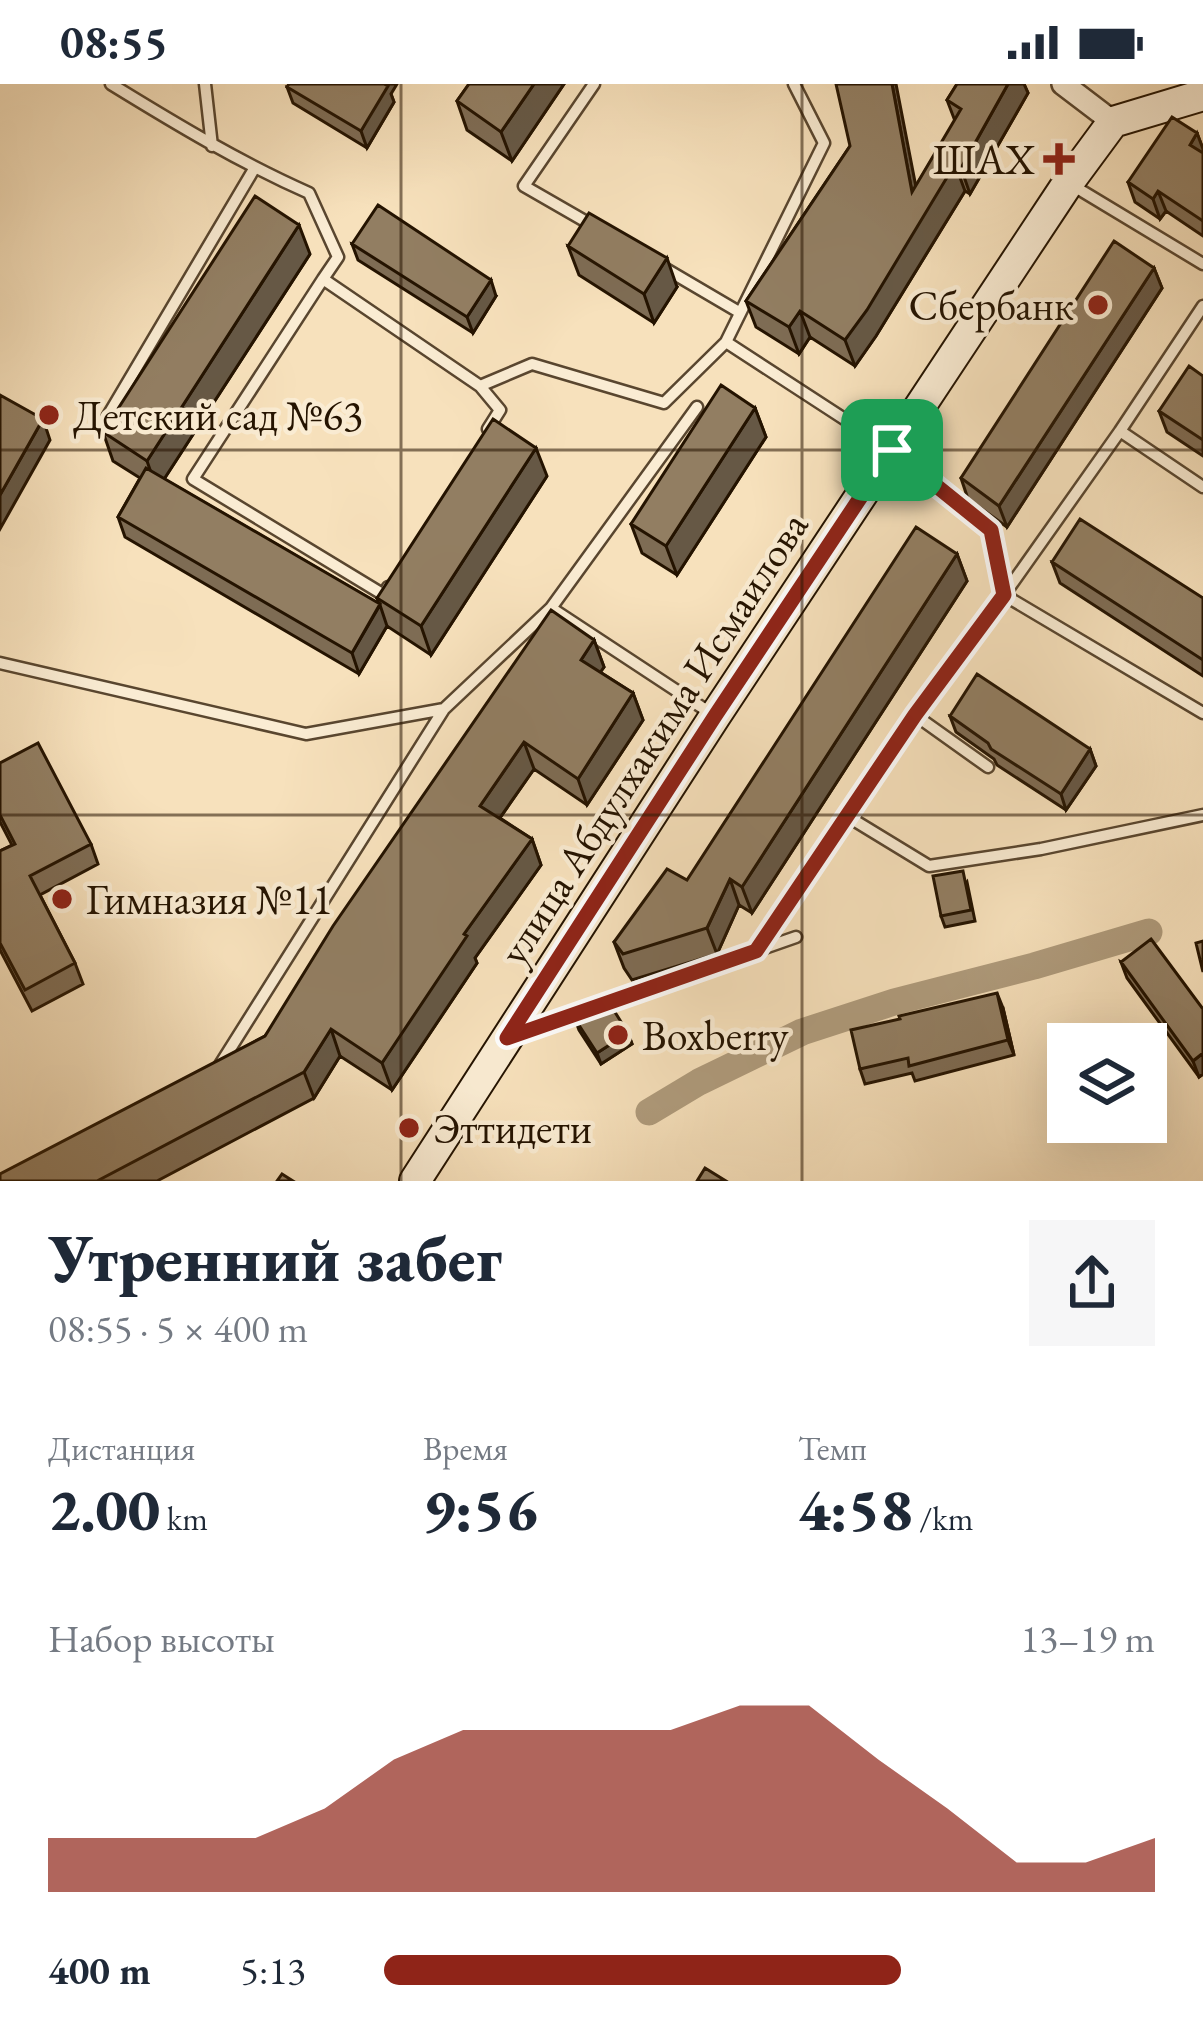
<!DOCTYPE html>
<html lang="ru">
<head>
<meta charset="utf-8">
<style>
	:root { --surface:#fff; --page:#f6f6f7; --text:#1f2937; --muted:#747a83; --accent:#8f2418 }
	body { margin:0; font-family:"EB Garamond",serif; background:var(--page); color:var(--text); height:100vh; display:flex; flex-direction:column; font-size:45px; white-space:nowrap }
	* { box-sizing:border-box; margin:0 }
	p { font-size:39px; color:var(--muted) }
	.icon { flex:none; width:66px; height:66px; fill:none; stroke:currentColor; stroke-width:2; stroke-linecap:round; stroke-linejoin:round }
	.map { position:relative; height:1097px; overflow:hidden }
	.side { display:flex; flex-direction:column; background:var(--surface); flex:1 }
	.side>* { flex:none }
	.tools { position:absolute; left:1047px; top:939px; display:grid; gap:24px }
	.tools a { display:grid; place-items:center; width:120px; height:120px; border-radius:0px; background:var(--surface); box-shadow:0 12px 48px #0002; font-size:60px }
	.pin { position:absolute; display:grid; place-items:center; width:102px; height:102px; color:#fff; margin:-51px; border-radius:24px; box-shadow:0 6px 18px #0006 }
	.round { display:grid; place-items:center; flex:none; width:126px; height:126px; border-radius:0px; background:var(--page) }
	.head { display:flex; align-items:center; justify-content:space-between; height:204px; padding:0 48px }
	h1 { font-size:66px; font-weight:800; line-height:90px }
	.figures { display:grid; grid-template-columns:repeat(3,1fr); gap:18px; height:204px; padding:12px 48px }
	.figures div { display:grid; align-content:center }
	.figures b { font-size:60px; font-weight:800 }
	.figures small { font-size:33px; font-weight:400 }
	.figures p { font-size:33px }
	.chart { height:336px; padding:24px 48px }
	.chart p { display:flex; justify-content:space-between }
	.chart svg { width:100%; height:216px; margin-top:12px; fill:var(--accent); opacity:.7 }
	ul { padding:0 48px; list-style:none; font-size:39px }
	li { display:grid; grid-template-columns:192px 144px 1fr; align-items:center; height:90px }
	li i { height:30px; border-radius:15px; background:var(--accent) }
	.status { display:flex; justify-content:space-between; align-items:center; height:84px; padding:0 60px; background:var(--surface); direction:ltr }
	.status svg { height:33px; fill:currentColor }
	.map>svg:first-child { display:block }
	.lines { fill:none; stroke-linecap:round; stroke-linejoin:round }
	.canal { stroke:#af9b7c; stroke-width:27 }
	.lane-casing { stroke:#59462f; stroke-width:15 }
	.street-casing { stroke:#59462f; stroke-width:26 }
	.secondary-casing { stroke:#241300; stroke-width:34 }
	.lane { stroke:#faecd3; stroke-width:10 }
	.street { stroke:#faecd3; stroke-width:21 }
	.secondary { stroke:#faecd3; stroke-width:30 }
	.wall { fill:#7e6c54; stroke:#241300; stroke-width:3 }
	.shaded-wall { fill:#665845; stroke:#241300; stroke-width:3 }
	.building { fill:#927e62; stroke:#241300; stroke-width:3 }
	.route-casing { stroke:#fff; stroke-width:24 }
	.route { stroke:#8f2418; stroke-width:15 }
	.grid { fill:none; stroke:#241300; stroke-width:3; stroke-opacity:0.55 }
	.poi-dot { fill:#8f2418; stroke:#faecd3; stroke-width:4.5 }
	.labels { text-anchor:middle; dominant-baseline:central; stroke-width:9; stroke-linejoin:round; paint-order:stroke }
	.poi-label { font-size:42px; fill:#241300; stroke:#faecd3; text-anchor:start }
	.street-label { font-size:42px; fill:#241300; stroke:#faecd3 }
</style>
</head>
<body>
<div class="status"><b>08:55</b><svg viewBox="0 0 49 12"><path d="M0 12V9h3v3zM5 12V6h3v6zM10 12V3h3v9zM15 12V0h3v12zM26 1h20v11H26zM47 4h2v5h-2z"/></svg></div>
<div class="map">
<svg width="1203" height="1097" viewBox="0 0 1203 1097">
	<rect width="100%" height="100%" fill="#f7e1bc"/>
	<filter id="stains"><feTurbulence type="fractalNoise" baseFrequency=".00167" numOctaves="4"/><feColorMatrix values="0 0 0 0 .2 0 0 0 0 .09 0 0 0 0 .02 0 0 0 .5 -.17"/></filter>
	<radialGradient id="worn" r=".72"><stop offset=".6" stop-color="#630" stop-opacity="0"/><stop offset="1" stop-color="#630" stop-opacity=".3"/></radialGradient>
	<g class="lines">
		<!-- canal -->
		<path class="canal" d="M649,1028L699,998L802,948L894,918L1034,882L1149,848"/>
		<!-- lane casing -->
		<g class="lane-casing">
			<path id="lane" d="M111,0C176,40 239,78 309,109L338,173L323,195L480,302L532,280L664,319L726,258L892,366L991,446L1004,511L915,631
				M205,0L212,62
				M594,0L524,102L597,144
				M1072,101L1203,180
				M659,181L739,228
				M323,195L193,395L384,511L388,503
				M1203,222L1120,347L1203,403
				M726,258L824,59L794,0
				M480,302L500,326L488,345
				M106,335L254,85
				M1120,347L1004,511L1203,629
				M551,524L697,323
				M0,579L306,650L444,625L551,524L712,630
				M847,732L929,782L1041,765L1203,731
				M756,867L915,631L988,683
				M522,949L796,853
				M218,984L444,625"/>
		</g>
		<!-- street casing -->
		<g class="street-casing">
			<path id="street" d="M1063,0L1113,38"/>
		</g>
		<!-- secondary casing -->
		<g class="secondary-casing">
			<path id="secondary" d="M415,1097L715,632L1068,99L1113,38L1203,11"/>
		</g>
		<!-- lane -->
		<use href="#lane" class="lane"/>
		<!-- street -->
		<use href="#street" class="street"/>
		<!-- secondary -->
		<use href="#secondary" class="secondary"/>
	</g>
	<!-- wall -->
	<path class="wall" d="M469,0H564L512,77L467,46L457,17Z
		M957,0H1024L1028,9L970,110L965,107L876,252L855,282L810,253L799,270L756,243L746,217L850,62L916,102L955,37L947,16Z
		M287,3L391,10L394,18L367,64L293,19Z
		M1197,49L1203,65V152L1166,127L1160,135L1135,118L1128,98Z
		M352,160L496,212L473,249L358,176Z
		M568,162L677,203L654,239L579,191Z
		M310,170L164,395L379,520L377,514L547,392L431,571L387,542L359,590L125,453L118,433L140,394L113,377L103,348Z
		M1154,184L1162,204L1007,443L968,415L961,394Z
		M1203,292V372L1167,348L1159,327Z
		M755,324L766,353L677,491L642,469L631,440Z
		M957,470L967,497L752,829L739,821L717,870L632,896L624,884L614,858L687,796Z
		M1052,478L1203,514V592L1060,499Z
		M594,556L604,583L600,588L633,609L643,636L587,721L534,685L500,734L532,755L541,781L475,874L477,879L392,1006L340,972L314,1014L157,1097H0L265,952Z
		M950,632L1090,665L1096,682L1066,726L997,681L994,675L956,648Z
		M0,679L91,760L98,780L40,811L75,879L83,900L32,927L0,866V767L12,761L0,738Z
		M967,798L975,837L945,843L941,832Z
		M1121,878L1203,925V990L1199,993L1127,894Z
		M1003,924L1014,971L915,997L912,989L865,1000L860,985Z
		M575,935L628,949L632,960L601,980L579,946Z"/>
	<!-- shaded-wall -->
	<path class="shaded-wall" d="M383,0H397L391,10L394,18L367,64L361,47Z
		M534,0H564L512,77L501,48Z
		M892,0H896L922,134L912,108Z
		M1008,0H1024L1028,9L970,110L961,84Z
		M1197,49L1203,65V72L1190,61Z
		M955,80L965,107L876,252L855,282L845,256Z
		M1158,107L1166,127L1160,135L1153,115Z
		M299,141L310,170L157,406L147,377Z
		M667,174L677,203L654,239L644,210Z
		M1154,184L1162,204L1007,443L999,422Z
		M491,196L496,212L473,249L467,233Z
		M800,227L810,253L799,270L789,243Z
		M755,324L766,353L677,491L666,462Z
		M43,335L50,356L0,445V411Z
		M536,364L547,392L431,571L421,542Z
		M957,470L967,497L752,829L742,803Z
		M380,521L387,542L359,590L352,569Z
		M594,556L604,583L591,602L581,576Z
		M633,609L643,636L587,721L578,695Z
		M524,658L534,685L490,748L480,722Z
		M1090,665L1096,682L1066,726L1061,710Z
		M532,755L541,781L475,874L477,879L392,1006L382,979L464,850Z
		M730,795L739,821L717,870L707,844Z
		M997,909L1003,924L1014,971L1008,956Z
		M331,945L340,972L314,1014L304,988Z
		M628,949L632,960L601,980L597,969Z
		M1203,969V990L1199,993L1193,977Z"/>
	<!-- building -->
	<path class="building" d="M289,0H384L388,2L361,47L287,3Z
		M469,0H534L501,48L457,17Z
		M836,0H892L912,108L961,25L947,16L957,0H1008L961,84L955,80L867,226L845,256L800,227L789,243L746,217L850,62Z
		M1172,33L1197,49L1190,61L1203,69V137L1158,107L1153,115L1128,98Z
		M255,112L299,141L147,377L103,348Z
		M378,121L491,196L467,233L352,160Z
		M589,129L667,174L644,210L568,162Z
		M1114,157L1154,184L999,422L961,394Z
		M1189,282L1203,292V356L1159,327Z
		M721,301L755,324L666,462L631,440Z
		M0,311L43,335L0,411Z
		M493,335L536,364L421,542L377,514Z
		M146,384L380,520L352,569L118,433Z
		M1080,435L1203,514V576L1052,478Z
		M916,443L957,470L742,803L730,795L707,844L623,870L614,858L667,785L687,796Z
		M551,526L594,556L581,576L633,609L578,695L524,658L480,722L532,755L464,850L467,852L382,979L331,945L304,988L97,1097H0V1090L265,952L333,842Z
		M977,590L1090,665L1061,710L991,665L988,659L950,632Z
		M38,659L91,760L30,792L75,879L25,906L0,859V767L15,760L0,731V679Z
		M963,787L971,826L941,832L933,792Z
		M1151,855L1203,925V969L1193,977L1121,878Z
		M1203,857V888L1196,859Z
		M997,909L1008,956L909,982L908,974L860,985L851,946L900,935L899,932Z
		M608,917L628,949L597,969L575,935Z
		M705,1084L726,1097H697Z
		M282,1090L293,1097H277Z"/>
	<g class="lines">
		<!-- route casing -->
		<g class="route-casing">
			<path id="route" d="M892,366L991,446L1004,511L915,631L756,867L507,954L715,632Z"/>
		</g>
		<!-- route -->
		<use href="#route" class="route"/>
	</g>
	<!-- grid -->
	<path class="grid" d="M401,0V1097M802,0V1097M0,366H1203M0,731H1203"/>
	<!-- markers -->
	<g class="poi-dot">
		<path d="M1053 57h12v12h12v12h-12v12h-12v-12h-12v-12h12z"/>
		<circle cx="1098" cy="221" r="12"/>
		<circle cx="49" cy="331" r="12"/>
		<circle cx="62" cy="815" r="12"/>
		<circle cx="618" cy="951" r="12"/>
		<circle cx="409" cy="1044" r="12"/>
	</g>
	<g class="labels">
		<!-- poi labels -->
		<g class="poi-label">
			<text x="1035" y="75" text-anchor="end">ШАХ</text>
			<text x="1074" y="221" text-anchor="end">Сбербанк</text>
			<text x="73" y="331">Детский сад №63</text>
			<text x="86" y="815">Гимназия №11</text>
			<text x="642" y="951">Boxberry</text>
			<text x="433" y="1044">Эттидети</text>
		</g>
		<!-- street labels -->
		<g class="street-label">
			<text transform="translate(653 654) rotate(-57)">улица Абдулхакима Исмаилова</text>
		</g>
	</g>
	<rect width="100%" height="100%" filter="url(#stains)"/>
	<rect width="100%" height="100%" fill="url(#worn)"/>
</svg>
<div class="tools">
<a><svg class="icon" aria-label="layers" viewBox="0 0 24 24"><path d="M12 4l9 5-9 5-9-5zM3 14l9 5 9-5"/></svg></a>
</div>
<div class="pin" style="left:892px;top:366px;background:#1e9e55"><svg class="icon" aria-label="arrive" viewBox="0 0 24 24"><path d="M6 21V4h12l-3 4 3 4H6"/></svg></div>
</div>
<section class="side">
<div class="head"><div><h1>Утренний забег</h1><p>08:55 · 5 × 400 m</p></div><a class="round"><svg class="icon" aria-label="share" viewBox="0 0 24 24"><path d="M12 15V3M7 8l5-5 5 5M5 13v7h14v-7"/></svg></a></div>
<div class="figures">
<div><p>Дистанция</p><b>2.00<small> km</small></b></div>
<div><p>Время</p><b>9:56</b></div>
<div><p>Темп</p><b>4:58<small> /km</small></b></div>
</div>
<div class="chart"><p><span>Набор высоты</span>13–19 m</p>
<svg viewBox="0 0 160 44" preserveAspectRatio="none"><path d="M0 44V33L10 33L20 33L30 33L40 27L50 17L60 11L70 11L80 11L90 11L100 6L110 6L120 17L130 27L140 38L150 38L160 33V44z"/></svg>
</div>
<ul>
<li><b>400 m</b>5:13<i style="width:67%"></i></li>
</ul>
</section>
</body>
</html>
